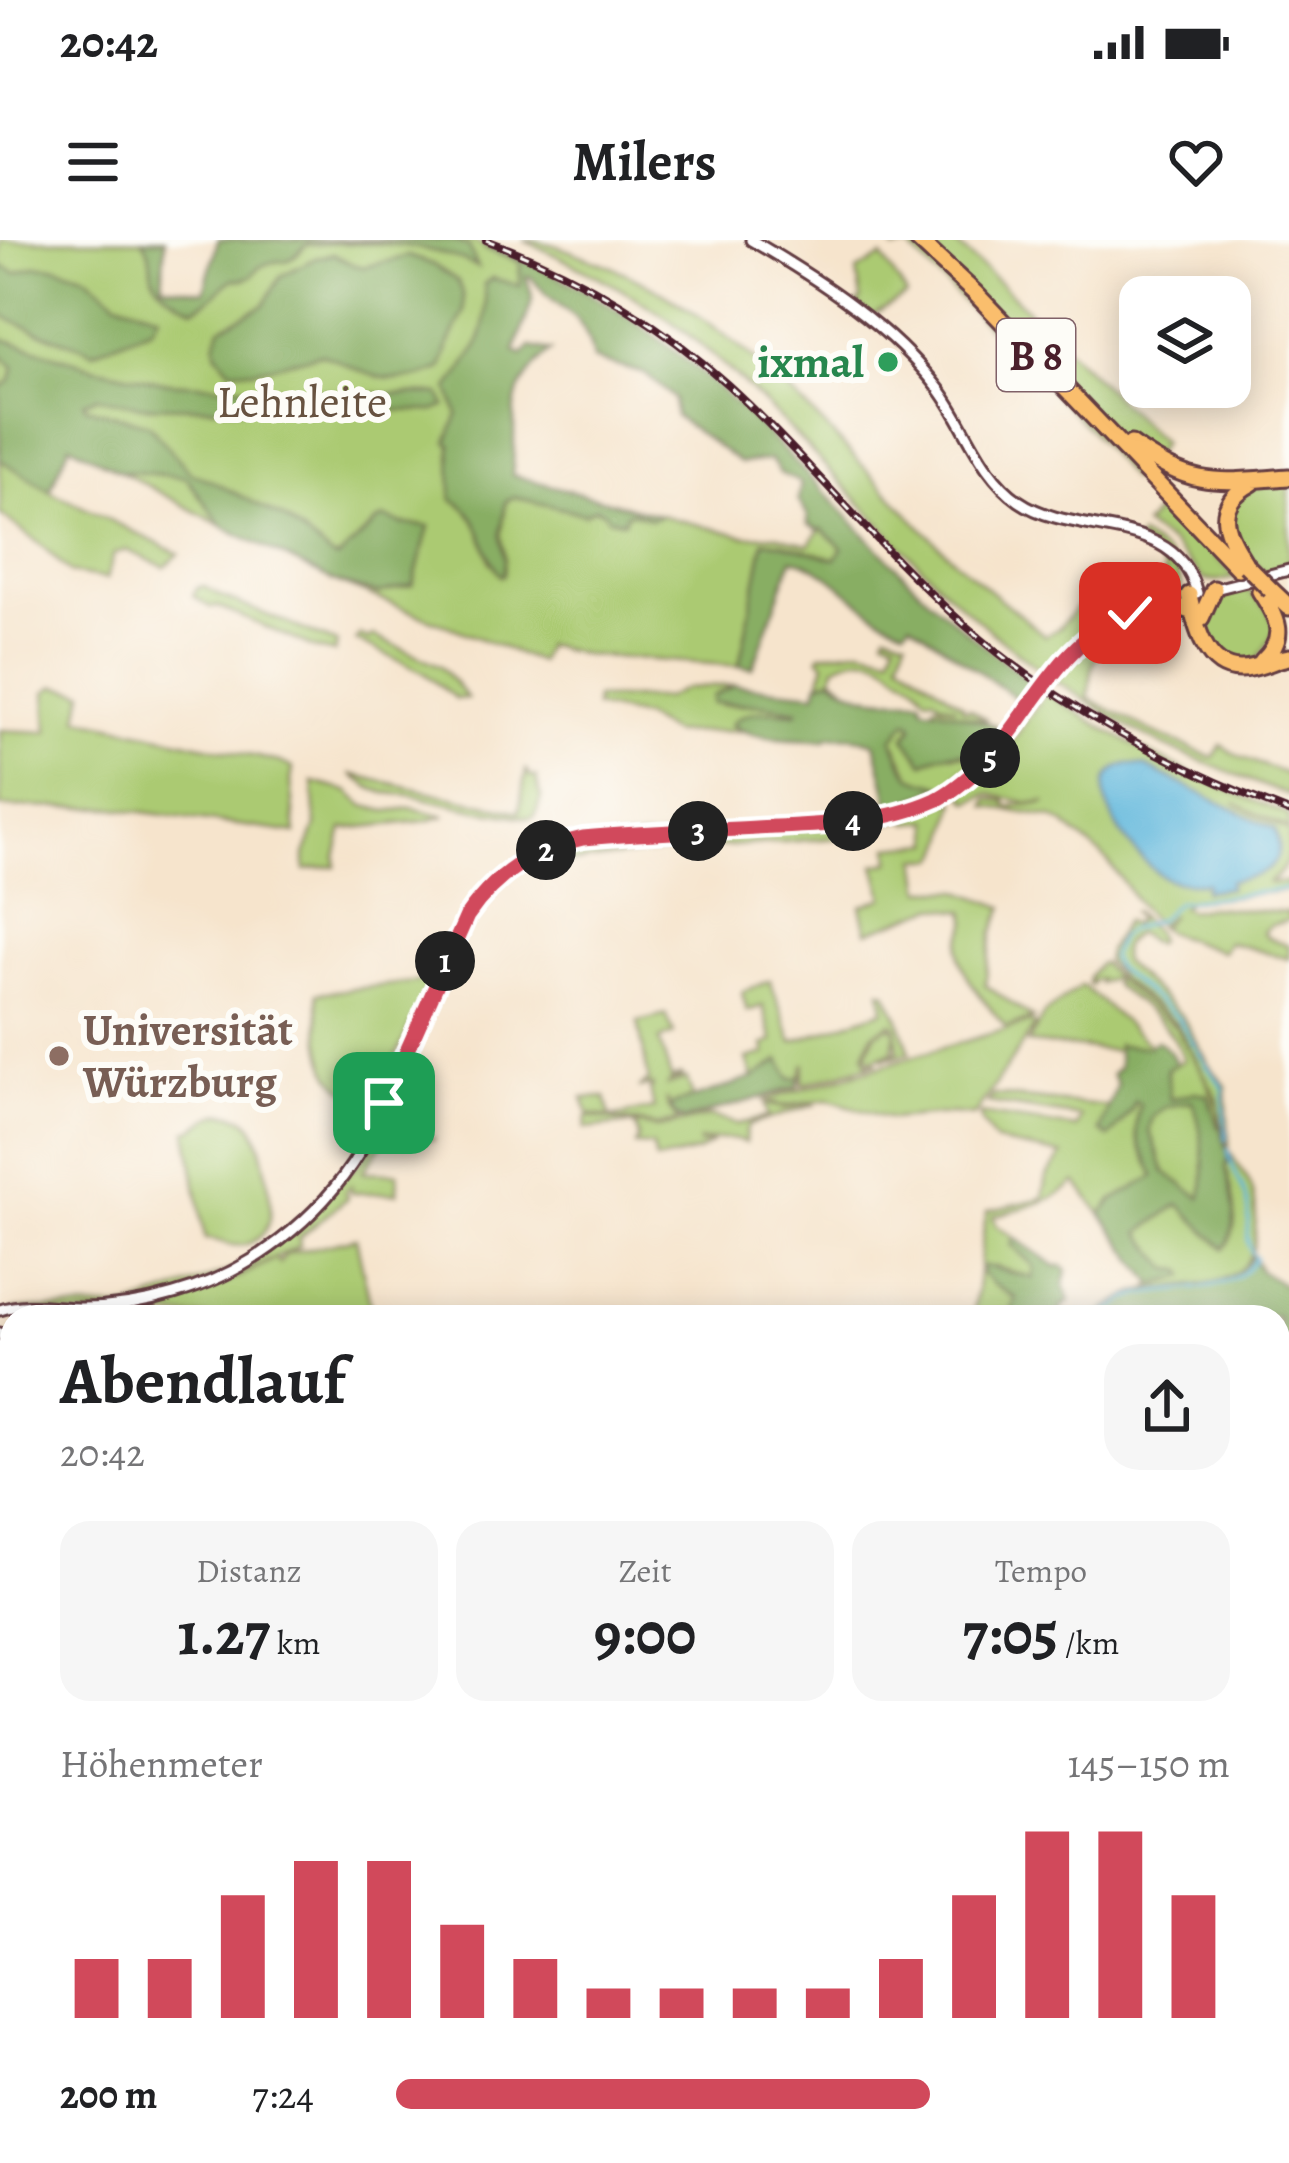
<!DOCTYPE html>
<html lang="de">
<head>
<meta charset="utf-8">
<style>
	:root { --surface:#fff; --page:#f6f6f6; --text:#202124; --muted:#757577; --accent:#d1495b }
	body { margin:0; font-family:Alegreya,serif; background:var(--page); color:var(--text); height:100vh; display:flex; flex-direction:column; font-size:45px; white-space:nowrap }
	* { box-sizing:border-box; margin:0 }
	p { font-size:39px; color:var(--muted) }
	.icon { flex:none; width:66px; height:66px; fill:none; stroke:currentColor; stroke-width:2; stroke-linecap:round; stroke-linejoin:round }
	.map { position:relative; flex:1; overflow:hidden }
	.details { position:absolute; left:0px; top:1065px; width:1290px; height:858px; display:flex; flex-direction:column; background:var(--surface); border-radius:36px 36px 0 0; box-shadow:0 6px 30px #0003 }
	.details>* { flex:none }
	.buttons { position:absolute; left:1119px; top:36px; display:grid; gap:24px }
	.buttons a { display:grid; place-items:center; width:132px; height:132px; border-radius:24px; background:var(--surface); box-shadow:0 6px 30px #0003; font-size:60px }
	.pin { position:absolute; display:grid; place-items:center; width:102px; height:102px; color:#fff; margin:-51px; border-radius:24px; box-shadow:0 6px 18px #0006 }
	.km { position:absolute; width:60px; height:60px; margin:-30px; border-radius:50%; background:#222; color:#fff; font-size:33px; line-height:60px; text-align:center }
	.round { display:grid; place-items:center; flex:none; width:126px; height:126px; border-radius:36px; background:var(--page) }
	.head { display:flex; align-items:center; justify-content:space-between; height:204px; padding:0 60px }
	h1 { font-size:66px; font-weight:600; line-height:90px }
	.stats { display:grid; grid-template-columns:repeat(3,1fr); gap:18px; height:204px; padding:12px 60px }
	.stats div { display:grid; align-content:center; border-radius:30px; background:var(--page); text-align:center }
	.stats b { font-size:60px; font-weight:600 }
	.stats small { font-size:33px; font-weight:400 }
	.stats p { font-size:33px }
	.chart { height:336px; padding:24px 60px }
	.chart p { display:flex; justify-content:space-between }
	.chart svg { width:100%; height:216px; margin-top:12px; stroke:var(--accent); stroke-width:6 }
	ul { padding:0 60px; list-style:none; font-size:39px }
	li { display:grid; grid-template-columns:192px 144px 1fr; align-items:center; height:90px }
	li i { height:30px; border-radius:15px; background:var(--accent) }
	.status { display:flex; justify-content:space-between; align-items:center; height:84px; padding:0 60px; background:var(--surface); direction:ltr }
	.status svg { height:33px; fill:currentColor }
	header { display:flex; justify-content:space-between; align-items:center; height:156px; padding:0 60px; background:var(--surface); font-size:54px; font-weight:600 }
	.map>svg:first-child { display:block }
	.green { fill:#abca72; stroke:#7a744e; stroke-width:3 }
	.forest { fill:#88ae64; stroke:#696648; stroke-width:3; fill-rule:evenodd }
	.water { fill:#5db6db; stroke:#546a83; stroke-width:3 }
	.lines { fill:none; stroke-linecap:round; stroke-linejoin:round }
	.stream { stroke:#5db6db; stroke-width:3 }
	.tertiary-casing { stroke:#643d43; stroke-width:15 }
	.trunk-casing { stroke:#643d43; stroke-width:21 }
	.tertiary { stroke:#fff; stroke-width:9 }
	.trunk { stroke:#fabe6d; stroke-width:15 }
	.rail-casing { stroke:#4a1f2b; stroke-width:8 }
	.rail { stroke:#fdfcf7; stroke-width:3; stroke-dasharray:9; stroke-linecap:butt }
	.tertiary-bridge-casing { stroke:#643d43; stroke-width:15; stroke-linecap:butt }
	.trunk-bridge-casing { stroke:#643d43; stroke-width:21; stroke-linecap:butt }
	.tertiary-bridge { stroke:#fff; stroke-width:9 }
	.trunk-bridge { stroke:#fabe6d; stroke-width:15 }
	.route-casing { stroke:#fff; stroke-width:24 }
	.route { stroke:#d1495b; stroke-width:15 }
	.leisure-dot { fill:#2e9e5b; stroke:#fdfcf7; stroke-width:4.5 }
	.education-dot { fill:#8d6e63; stroke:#fdfcf7; stroke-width:4.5 }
	.labels { text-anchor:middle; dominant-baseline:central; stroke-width:12; stroke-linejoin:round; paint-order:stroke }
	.shield { fill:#fdfcf7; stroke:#806168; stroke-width:3 }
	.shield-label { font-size:42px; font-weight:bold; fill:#4a1f2b }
	.leisure-label { font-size:45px; font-weight:bold; fill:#27864d; stroke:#fdfcf7; text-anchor:end }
	.park-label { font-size:45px; fill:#675240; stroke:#fdfcf7 }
	.education-label { font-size:45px; font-weight:bold; fill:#785e54; stroke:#fdfcf7; text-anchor:start }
</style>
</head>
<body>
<div class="status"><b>20:42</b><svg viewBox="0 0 49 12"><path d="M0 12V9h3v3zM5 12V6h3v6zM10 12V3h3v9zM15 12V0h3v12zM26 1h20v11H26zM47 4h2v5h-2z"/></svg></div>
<header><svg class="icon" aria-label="menu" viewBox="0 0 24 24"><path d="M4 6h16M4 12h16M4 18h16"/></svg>Milers<svg class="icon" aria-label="heart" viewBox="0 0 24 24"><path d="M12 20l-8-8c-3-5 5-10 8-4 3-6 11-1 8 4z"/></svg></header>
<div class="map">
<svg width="1289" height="1923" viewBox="0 0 1289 1923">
	<rect width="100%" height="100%" fill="#fdfcf7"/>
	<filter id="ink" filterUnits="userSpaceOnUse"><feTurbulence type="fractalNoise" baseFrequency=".00833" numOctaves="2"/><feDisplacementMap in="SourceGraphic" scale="24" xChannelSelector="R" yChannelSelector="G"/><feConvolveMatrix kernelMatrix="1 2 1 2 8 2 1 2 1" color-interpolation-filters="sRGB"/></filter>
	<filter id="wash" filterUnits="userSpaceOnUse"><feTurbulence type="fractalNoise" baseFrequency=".004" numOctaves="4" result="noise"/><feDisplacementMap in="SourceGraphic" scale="48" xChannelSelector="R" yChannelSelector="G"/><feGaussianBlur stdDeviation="2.7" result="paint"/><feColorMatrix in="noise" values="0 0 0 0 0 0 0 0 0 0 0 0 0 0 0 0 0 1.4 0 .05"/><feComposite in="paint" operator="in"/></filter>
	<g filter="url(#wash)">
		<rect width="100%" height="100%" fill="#f6e4cc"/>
		<!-- green -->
		<path class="green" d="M0,0H165L162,46L205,53L219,0H471L520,22V47L451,204L453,259C477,272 483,296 491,323L505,319L501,295L506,261L514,257L585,274L596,268L604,272L608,278L623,281L626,274L633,272L652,279L660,275L744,296L776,295L809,305L821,288L842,308L836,319L783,303L764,301L739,426L585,415L545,405L539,422L333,341L222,286L70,204L50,251L179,314L165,327L126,310L114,314L106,339L71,333L42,306L0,274Z
			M524,0C545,0 565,9 586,17C734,68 832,199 940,306C972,338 1010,366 1045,396L1059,388L1090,352L1165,335C1163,319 1151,309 1137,302L1140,296C1162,310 1179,318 1181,347L1178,350C1114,369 1090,384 1045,434C1011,408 977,381 946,351C858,266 780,169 684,91C636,53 579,27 524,0Z
			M888,0H951L1000,43L1162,203L1138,239H1130L1089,189L909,7L895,10Z
			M882,17L907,55L872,76L856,64L861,60L857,31Z
			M1289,241V327L1265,334L1233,301L1230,266L1249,248Z
			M1163,264L1237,338L1219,341L1204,340L1171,304L1144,286Z
			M204,346L222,357L337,403L335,413L316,409L219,367H210L193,356L197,348Z
			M1247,349L1268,370L1276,390L1256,422L1230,425L1205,397L1204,375L1219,357Z
			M887,391L907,398L900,419L963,465L962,468L966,470L968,468L986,479L984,480L933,468L935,464L956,467L940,462L933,456L927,457C922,452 919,446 914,442C908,438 902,436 897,432C879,414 858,413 835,426L833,436L848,448V450L832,439L819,442L825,423L819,417L821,414L861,408L891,415L896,400L885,396Z
			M1107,393L1115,402C1086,419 1094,430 1088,458L1152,492L1213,518L1221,505L1238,516L1289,535V556L1166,507L1121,483L1054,440L1083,410Z
			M360,395L368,399L373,396L441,426L467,458L456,459L424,433L356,400Z
			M735,445L713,456L721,465L759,464L799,470L798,473C775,471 747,467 731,485L738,491L672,493L643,477L595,467V458H665L686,448Z
			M55,446L84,452L79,478L280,522L293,528L291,541L296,593L113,568L0,567V490L48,492L46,452Z
			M1046,452C1122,504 1203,541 1289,575V589L1234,563L1289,591C1289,615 1289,631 1267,643L1289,642V650L1188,661L1182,667L1189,671L1210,667L1289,673V680L1269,686L1263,692L1267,697L1289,705V719L1228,702L1222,712L1166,692L1160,687L1171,675L1158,686C1138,668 1127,646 1110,624C1097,607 1077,599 1065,584L1053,578L986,566L988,559L1006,561V565L1011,567C1019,562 1037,567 1047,562L1029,563L988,554L970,562L964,557L966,548L1011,503Z
			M906,482H912L913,487L906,494L925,523L942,514L979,515L956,537L957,540L943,549L911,536L893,499Z
			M526,531L530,537H536L541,558L535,576L530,578L476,570L409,555L385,553L373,549L350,534L519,572Z
			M313,542L348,551L365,566L386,571L412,568L445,576L426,581L343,589L336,617V626L305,630V615L316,586Z
			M950,560L956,561C949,582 951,601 937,619H918L923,650H958L1004,667L993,693L985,745L1033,778L1006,788C992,769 958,734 959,709C959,692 972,690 965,671L935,667L867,692L861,666L884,657L875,625L891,622L890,607L932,603L930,581L909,583L908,579L847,589V586L908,575Z
			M828,588L834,589L839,594L837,598L677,610L558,624L552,615L572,608L608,601Z
			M1134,671L1155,692L1158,701L1155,704L1136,693C1124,702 1120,706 1123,722L1182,776L1210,826L1226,846L1229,905L1225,901L1217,858L1176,783L1121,740L1106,721L1108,711L1125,681L1131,685L1138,679L1132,672Z
			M1102,723L1115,738L1175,786L1205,837L1218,868L1221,887H1219L1208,855L1170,860L1167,829L1184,820C1172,783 1143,768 1114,745L1113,738L1099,743V739L1093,740L1091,745L1088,744L1089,737L1098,724Z
			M431,740L375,863C314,848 322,804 317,753Z
			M770,741L793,802L884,770L881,751L886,752L899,779L910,813L882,819L898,811L896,791L893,811L874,819L866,817L876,793L890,786L896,791V786L891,783L873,793L864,814L867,822H879L802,845L805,823L800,837L790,839L779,821L753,838L747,819L766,814L764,805L773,801L763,766L747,771L742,753L743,751Z
			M1082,745L1150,805L1147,807L1118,805V811L1028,803L1044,774Z
			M666,775L674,794L659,800L671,838L682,835L683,837L671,841L668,845L687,839L693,857L670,866L666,859L668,866L678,881L657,886L589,874L583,858L605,857L610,877L654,869L650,849L653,848L652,845L638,848L649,841L638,782Z
			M1031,782L1035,785L1030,793L974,876L951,874L891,879L829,860L782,866L765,860Z
			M993,855L1111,867L1100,891L1109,897L1131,871L1135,861L1140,865C1130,896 1142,910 1156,936L1113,960L1101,974L1076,942C1053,963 1022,968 993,976L997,986L1015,998L1011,1005L1034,1026L1033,1038L995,1027L993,1044L1016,1059L1011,1070L1017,1077H972C981,1042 979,1006 987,971L1043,958L1047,936L1063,915L995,902L981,882L980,874L1077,888L1081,877L988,863Z
			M1192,861C1204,888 1208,930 1202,959L1165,932L1149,890L1153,877L1166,867Z
			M810,863L814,865L749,885L746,891L745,903C730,896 715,901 699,901V904L713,903L697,912L656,921L652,906L636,905L639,898L636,887L630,884L585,889L587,876L658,888L710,876L737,884L768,877L765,864L787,868Z
			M225,873C235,874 243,876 250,883C262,895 275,968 269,983C266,992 258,1000 250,1003C233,1011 221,998 205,999L187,891C201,889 206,874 225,873Z
			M394,890L435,899L385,900L363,932L398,933L397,953H351V946L345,952L347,958L299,998L300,1006L199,1053L165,1063L112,1073L77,1075L18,1070L0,1075L17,1069L127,1068L250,1024L360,922L377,896Z
			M1228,908C1234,923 1247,933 1252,949C1257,965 1256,980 1255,996C1252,1051 1189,1046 1148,1050L1152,1045L1186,1035L1183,1030H1170L1139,993L1179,964L1224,1009C1243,985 1233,955 1226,927L1229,922Z
			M356,998L370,1063L376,1077H83C161,1073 209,1054 276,1018L279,1023L286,1014Z
			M12,1821V1911H234L236,1923H0V1826Z
			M1278,1825L1289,1828V1831L1285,1832L1289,1841V1923H1092L1099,1911H1278Z"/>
		<!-- forest -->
		<path class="forest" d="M142,0H165L162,45L204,51L218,0H451L469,6L477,27C427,1 361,0 306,5C284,31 283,15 262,26C250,33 259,34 246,38C232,43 239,34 227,44C215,54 209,62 194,68C180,63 160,52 154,38C148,24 153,12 142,0Z
			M487,6C677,72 780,213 918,348C955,384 996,415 1037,446L1027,466L910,382L905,388C896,384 886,380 878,375C848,357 827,326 792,319L753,428L739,426L764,301L783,304L836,319L842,308L822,289L819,290L808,284V276L798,260L801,243L780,233L771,220L740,223L675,176L674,158L645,134L593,119C585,67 556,72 531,37L526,36C528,43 531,50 532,58C532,67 518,97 515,112L523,115L531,107L551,111C499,158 520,174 512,235L660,275L652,279L633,272L626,274L624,281L608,278L604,272L596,268L585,274L514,257L506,261L501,295L505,319L504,334L501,336C479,307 486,277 452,259L451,204L447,202L458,175L449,149C476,110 492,94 484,44L492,38L520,46V22L485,9Z
			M333,14L354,25L364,27L408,16L432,24L458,41L463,53L464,72L448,106L442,129C412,142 386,143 356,129C344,124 333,117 320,114L255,130L230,129L217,114L215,104L221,87L264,65L281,36L316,18Z
			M3,26L16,33L37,26L58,27L87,36L117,61L159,74L152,88L92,112C80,104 69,103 55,98C36,90 18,84 0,74V27Z
			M0,98L93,127L163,142L379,154H440L446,166L434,171L141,166L98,157L84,162L86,167L148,184L191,233L210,240L285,279L331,316L338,318L379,280L385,278L403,284L429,286L413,345L378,354L333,341L222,286L186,237L120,231L70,204L50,250L0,220V148L11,140L14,127L0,115Z
			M832,438C861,461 886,458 921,459L924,467L953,472L997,486C979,531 977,506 943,514C936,516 930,520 924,523L905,498L913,487L912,482H906L893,499C897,510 903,530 913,537C920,541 933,542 942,546L891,569L875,503L852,496L827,497L826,500C798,499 753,501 731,484C747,467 774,471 797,473L798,470L759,464L712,463L713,456L735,445L816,453L819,442Z
			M1157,800L1170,812L1177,824L1167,829L1170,859L1195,852L1208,855L1218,887H1221C1222,901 1233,914 1226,927C1232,956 1242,983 1224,1009L1179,964L1140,992L1169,1029L1183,1030L1186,1036L1154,1045L1101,974L1113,960L1155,936C1142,909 1130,896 1140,865L1135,862L1131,871L1109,898L1100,891L1117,844L1112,834L1119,827L1117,805L1147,807ZM1192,861C1202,884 1208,935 1201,958L1165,932L1149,890L1153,877L1166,867Z
			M780,820L790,839L800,837L797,847L683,880L675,875L670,866L753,838Z
			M1015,998L1056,1026H1062L1067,1030L1064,1045L1070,1061L1060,1069L1064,1077H1017L1011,1070L1016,1058L993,1044L983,1035L981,1029L985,1026L1033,1038L1034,1026L1011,1004Z
			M1253,1015L1260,1031L1289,1048V1272L1278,1257V1077H1097C1112,1064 1128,1054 1148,1050C1185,1043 1230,1052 1253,1015Z"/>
		<!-- water -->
		<path class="water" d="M1127,524L1144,526L1275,589C1289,630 1259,637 1229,641V648L1204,651L1206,643C1191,643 1173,644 1160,635C1134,616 1072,541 1127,524Z"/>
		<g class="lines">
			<!-- stream -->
			<path class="stream" d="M1226,900L1223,847L1207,826L1178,778L1115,727L1111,717L1119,698L1128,690L1158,680L1177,662L1289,649
				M1228,908C1230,930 1244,944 1248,965C1252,983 1243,997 1252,1013
				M1100,1077L1127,1059L1140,1055C1179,1046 1232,1056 1256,1018L1254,1016
				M1096,1923L1102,1911"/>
		</g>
	</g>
	<g filter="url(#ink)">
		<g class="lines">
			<!-- tertiary casing -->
			<g class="tertiary-casing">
				<path id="tertiary" d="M751,0C818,39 891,86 939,149C967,186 979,233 1019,261C1075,300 1176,271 1197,353
					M1211,350L1289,330
					M1054,429C1090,392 1116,375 1165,362
					M0,1070C26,1061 55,1068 82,1068C114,1068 144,1063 174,1054C250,1033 319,979 360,912C405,838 426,752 467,676C494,635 534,608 583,598L842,582C938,571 988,538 1037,454
					M0,1093L12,1105
					M1088,1923L1095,1911"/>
			</g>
			<!-- trunk casing -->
			<g class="trunk-casing">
				<path id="trunk" d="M918,0L975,53L1238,328
					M1131,204C1192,249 1218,242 1289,237
					M1246,325C1226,293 1210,266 1252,243
					M1271,350L1289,367
					M1260,351C1277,378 1289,396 1262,422
					M1189,355C1195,384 1205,430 1241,429C1257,429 1273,420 1289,417
					M1163,362L1193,372
					M1201,378L1214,349"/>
			</g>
			<!-- tertiary -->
			<use href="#tertiary" class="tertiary"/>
			<!-- trunk -->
			<use href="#trunk" class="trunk"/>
			<!-- rail casing -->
			<g class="rail-casing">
				<path id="rail" d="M486,0C575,33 658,81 728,145C811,221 881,312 966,386C1062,470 1171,526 1289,572"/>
			</g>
			<!-- rail -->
			<use href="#rail" class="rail"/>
			<!-- tertiary-bridge casing -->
			<g class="tertiary-bridge-casing">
				<path id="tertiary-bridge" d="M1037,454L1054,429"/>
			</g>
			<!-- trunk-bridge casing -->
			<g class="trunk-bridge-casing">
				<path id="trunk-bridge" d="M1246,325L1271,350"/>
			</g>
			<!-- tertiary-bridge -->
			<use href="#tertiary-bridge" class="tertiary-bridge"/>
			<!-- trunk-bridge -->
			<use href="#trunk-bridge" class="trunk-bridge"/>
		</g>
	</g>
	<g class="lines" filter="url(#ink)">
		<!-- route casing -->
		<g class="route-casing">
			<path id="route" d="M384,863L467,676C495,635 534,609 583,598C640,593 698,591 756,588C816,585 880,585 936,560C952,552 966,540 980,527C1034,475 1054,403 1130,373"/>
		</g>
		<!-- route -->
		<use href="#route" class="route"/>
	</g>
	<!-- markers -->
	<circle class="leisure-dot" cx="888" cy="122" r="12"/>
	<circle class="education-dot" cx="59" cy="816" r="12"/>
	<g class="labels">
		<!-- shield labels -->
		<rect class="shield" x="997" y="79" width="78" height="72" rx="9"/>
		<g class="shield-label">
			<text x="1036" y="115">B 8</text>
		</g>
		<!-- leisure labels -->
		<g class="leisure-label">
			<text x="864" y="122">ixmal</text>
		</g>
		<!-- park labels -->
		<g class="park-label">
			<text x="302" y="162">Lehnleite</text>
		</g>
		<!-- education labels -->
		<g class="education-label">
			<text x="83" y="790">Universität<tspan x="83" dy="52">Würzburg</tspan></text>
		</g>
	</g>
</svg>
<div class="buttons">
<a><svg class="icon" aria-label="layers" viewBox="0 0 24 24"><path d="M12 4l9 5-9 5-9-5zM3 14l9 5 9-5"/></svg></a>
</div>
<div class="pin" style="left:384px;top:863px;background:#1e9e55"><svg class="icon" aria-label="arrive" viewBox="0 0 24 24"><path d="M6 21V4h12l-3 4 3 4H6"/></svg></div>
<div class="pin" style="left:1130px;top:373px;background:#d93025"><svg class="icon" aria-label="check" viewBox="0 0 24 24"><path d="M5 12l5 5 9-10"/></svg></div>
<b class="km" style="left:445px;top:721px">1</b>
<b class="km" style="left:546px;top:610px">2</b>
<b class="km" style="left:698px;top:591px">3</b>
<b class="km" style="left:853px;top:581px">4</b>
<b class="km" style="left:990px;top:518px">5</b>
<section class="details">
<div class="head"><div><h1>Abendlauf</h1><p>20:42</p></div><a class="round"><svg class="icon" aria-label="share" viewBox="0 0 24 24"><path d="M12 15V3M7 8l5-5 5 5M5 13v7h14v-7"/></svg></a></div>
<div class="stats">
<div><p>Distanz</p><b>1.27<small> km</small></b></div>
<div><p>Zeit</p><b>9:00</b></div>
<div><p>Tempo</p><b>7:05<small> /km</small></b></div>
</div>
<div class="chart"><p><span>Höhenmeter</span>145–150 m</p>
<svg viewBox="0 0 160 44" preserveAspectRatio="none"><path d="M5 44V32M15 44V32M25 44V19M35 44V12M45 44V12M55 44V25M65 44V32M75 44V38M85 44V38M95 44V38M105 44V38M115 44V32M125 44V19M135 44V6M145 44V6M155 44V19"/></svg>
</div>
<ul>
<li><b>200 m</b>7:24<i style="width:64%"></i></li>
</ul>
</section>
</div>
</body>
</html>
